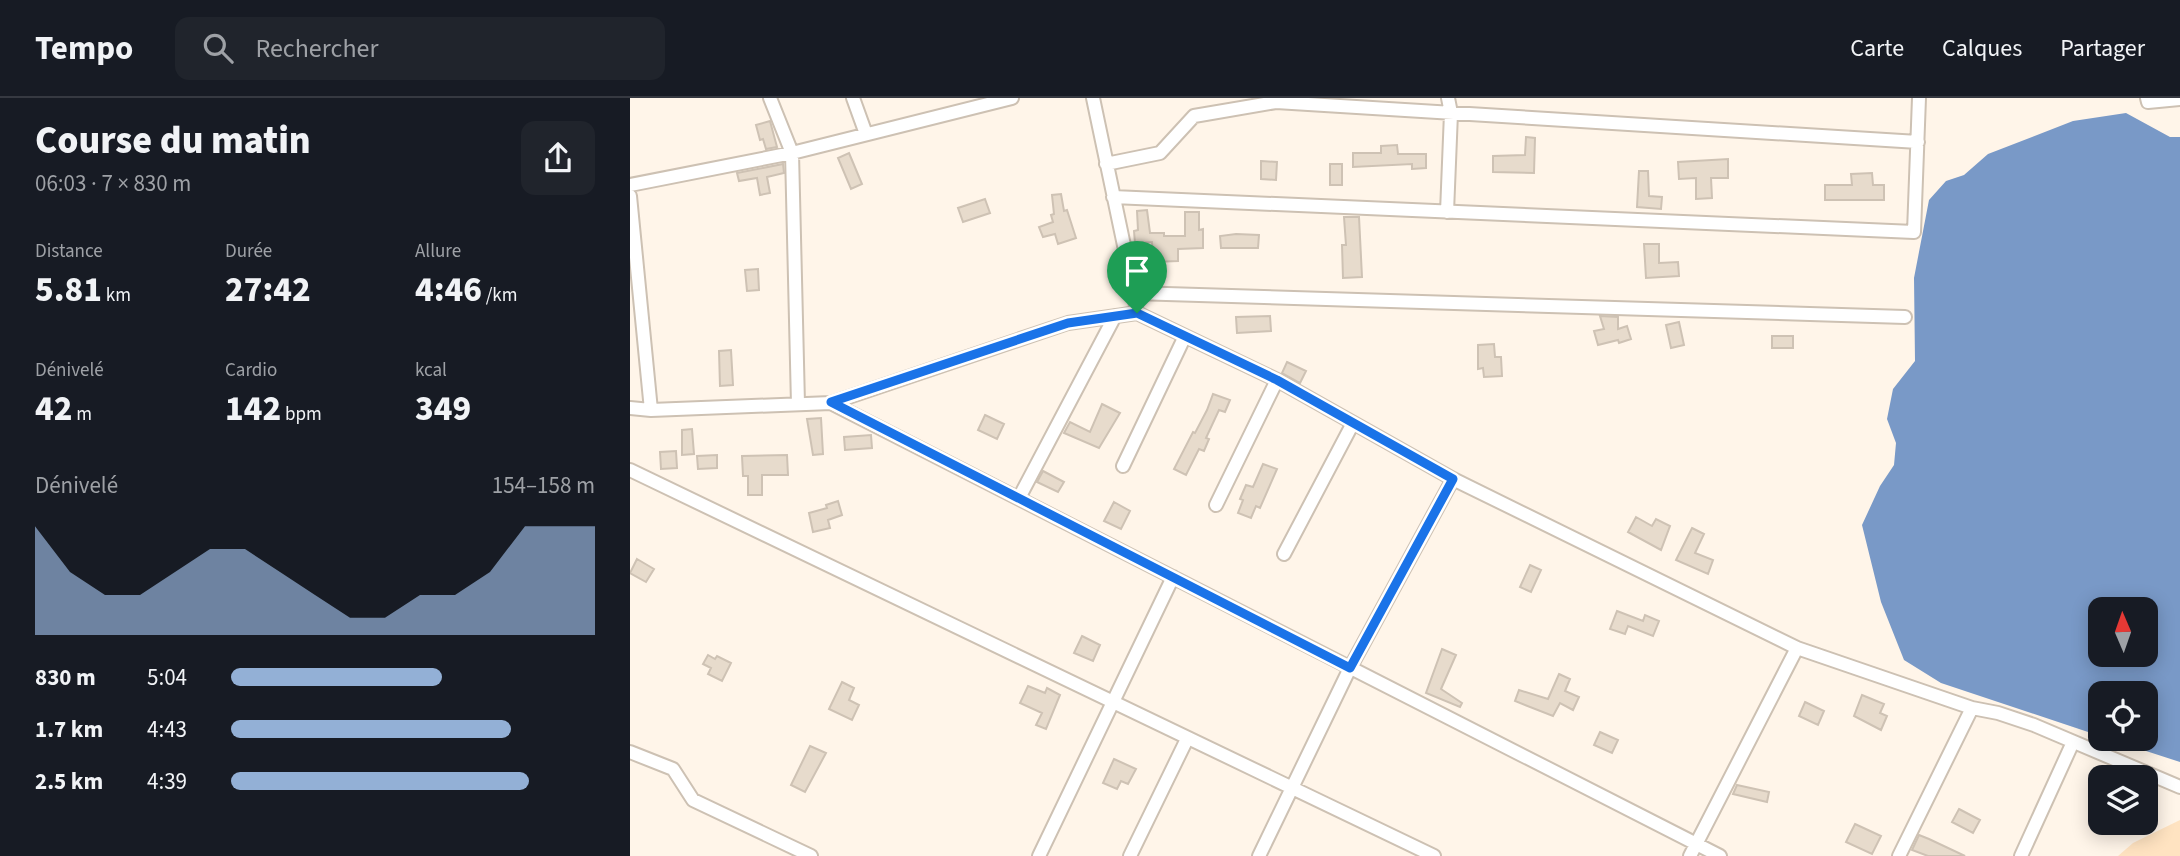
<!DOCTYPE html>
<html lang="fr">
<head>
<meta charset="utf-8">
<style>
	:root { --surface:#171b24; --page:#20242c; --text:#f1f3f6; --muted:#9ea1a6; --line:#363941; --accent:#93b0d6 }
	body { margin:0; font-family:"Source Sans 3",sans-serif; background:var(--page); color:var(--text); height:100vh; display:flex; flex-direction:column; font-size:26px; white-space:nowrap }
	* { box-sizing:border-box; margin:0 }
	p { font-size:23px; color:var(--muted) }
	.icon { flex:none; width:38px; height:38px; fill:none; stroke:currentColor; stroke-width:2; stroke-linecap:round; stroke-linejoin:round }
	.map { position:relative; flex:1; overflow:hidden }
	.panel { display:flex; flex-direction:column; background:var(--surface); width:630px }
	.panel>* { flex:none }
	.needle { width:46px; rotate:358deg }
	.buttons { position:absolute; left:1458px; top:499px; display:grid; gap:14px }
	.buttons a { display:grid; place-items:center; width:70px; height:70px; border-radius:14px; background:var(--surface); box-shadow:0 4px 18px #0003; font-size:35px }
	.pin { position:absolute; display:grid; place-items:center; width:60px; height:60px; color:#fff; margin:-72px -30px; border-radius:50% 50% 50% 0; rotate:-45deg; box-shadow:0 0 7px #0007 }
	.pin .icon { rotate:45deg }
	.round { display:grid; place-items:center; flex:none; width:74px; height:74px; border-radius:14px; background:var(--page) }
	.summary { display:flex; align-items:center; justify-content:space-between; height:119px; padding:0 35px }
	h1 { font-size:38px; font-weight:800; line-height:52px }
	.metrics { display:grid; grid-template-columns:repeat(3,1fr); gap:10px; height:119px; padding:7px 35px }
	.metrics div { display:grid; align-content:center }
	.metrics b { font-size:35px; font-weight:800 }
	.metrics small { font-size:19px; font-weight:400 }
	.metrics p { font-size:19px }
	.chart { height:196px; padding:14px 35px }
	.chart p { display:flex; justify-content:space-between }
	.chart svg { width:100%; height:126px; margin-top:7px; fill:var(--accent); opacity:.7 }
	ul { padding:0 35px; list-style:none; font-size:23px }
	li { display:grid; grid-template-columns:112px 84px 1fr; align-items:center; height:52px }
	li i { height:18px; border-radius:9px; background:var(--accent) }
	header { display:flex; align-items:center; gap:42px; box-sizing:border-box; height:98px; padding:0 35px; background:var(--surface); border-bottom:2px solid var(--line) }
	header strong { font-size:33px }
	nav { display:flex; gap:38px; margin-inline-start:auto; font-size:24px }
	.search { width:490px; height:63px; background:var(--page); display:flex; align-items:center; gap:18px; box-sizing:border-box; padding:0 24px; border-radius:14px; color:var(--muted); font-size:26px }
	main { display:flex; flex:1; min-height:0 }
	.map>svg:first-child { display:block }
	.green { fill:#ffe3c1 }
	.water { fill:#7999c7; fill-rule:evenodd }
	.building { fill:#e7dbcc; stroke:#cec2b4; stroke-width:2 }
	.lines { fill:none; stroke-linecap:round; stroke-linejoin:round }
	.street-casing { stroke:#cdc1b3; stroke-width:16 }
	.street { stroke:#fff; stroke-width:12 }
	.route-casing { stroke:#fff; stroke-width:14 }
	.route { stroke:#1a73e8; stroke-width:9 }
</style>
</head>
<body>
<header>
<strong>Tempo</strong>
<div class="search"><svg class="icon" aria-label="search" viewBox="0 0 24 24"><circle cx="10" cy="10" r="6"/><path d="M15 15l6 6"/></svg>Rechercher</div>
<nav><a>Carte</a><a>Calques</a><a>Partager</a></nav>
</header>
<main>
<section class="panel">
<div class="summary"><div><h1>Course du matin</h1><p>06:03 · 7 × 830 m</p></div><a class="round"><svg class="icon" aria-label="share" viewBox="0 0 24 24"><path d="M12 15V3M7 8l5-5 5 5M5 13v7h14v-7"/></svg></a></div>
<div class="metrics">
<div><p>Distance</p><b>5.81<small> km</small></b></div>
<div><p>Durée</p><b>27:42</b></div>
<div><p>Allure</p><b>4:46<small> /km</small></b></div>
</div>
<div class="metrics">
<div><p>Dénivelé</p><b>42<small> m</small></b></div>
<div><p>Cardio</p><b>142<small> bpm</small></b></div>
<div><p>kcal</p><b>349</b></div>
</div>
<div class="chart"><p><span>Dénivelé</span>154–158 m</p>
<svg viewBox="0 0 160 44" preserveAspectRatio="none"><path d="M0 44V6L10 22L20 30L30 30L40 22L50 14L60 14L70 22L80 30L90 38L100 38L110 30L120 30L130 22L140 6L150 6L160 6V44z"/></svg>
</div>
<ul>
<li><b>830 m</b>5:04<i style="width:58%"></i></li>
<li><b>1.7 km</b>4:43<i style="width:77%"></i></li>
<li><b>2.5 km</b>4:39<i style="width:82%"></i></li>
</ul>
</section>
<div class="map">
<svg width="1550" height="758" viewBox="0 0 1550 758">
	<rect width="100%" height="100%" fill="#fff5e9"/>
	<!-- green -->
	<path class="green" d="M1550,722V758H1488L1503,745Z"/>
	<!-- water -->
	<path class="water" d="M1496,15L1540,39H1550V664L1479,641L1516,640V595H1470V638L1311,585L1274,562L1251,504L1232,427L1250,388L1264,367L1266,345L1257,321L1263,291L1285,263L1284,180L1299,102L1316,83L1334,77L1358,56L1443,23ZM1470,511H1516V556H1470Z"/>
	<!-- building -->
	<path class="building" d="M140,23L147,49L136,51L133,41L130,42L126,27Z
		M896,39L905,40L904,75L863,74V58L895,57Z
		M767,47L768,56H796V70L782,71V66L723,69V55H751V48Z
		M219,55L232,86L221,91L208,60Z
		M1098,61V80H1081L1082,100L1066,101V80L1049,81L1048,64Z
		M631,63L647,64L646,82L631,81Z
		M153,66L154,75L137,79L140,95L130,97L127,80L109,83L107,75Z
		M700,66H712V87H700Z
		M1009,73H1018L1019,98L1032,99L1031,111L1007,109Z
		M1242,75L1243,87H1254V102H1195V87H1222L1221,76Z
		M431,96L434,113L437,112L446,140L428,146L425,136L413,139L409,129L423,124L421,117L424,116L422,97Z
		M355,101L360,115L333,124L328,110Z
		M517,112L520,135H534V138H555V114H569V132L573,131V150L548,151V163L523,164L522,144L505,145L504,133L508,132L507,113Z
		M714,119H729L732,179L713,180L712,147H716Z
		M606,136L629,137L628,150H591L590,138Z
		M1014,146H1029V165L1048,164L1049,178L1016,180Z
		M128,171L129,192L117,193L115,172Z
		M640,218L641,233L607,235L606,219Z
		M970,218L988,219V231L997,228L1001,241L989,245L988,242L968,247L964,233L974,231Z
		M1049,224L1054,247L1041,250L1036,227Z
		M1142,238H1163V250H1142Z
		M864,246L865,259H871L872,278L854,279L853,270L848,271V247Z
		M101,252L103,287L90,288L89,253Z
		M657,264L676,273L670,285L652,275Z
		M583,296L600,302L595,314L589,312L576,340L579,341L574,353L569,351L556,377L544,371L563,334L565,335L577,312Z
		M472,306L490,315L469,350L434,335L440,324L460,334Z
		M355,317L374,326L367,341L348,332Z
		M191,320L193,356L183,357L177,321Z
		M62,331L64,356L52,357V332Z
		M241,337L242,350L215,352L214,339Z
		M46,353L47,370L31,371L30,354Z
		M87,357V370L68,371L67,358Z
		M157,357L158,377H132V397H118V378H113L112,358Z
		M633,366L647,371L630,410L626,408L621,420L608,415L613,402L610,401L616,387L623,389Z
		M413,373L434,384L428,394L407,384Z
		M208,403L212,417L198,422L200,430L183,434L179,415L197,410L196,407Z
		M484,404L500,413L491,431L474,423Z
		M1006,419L1022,428L1026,421L1040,428L1031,452L998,434Z
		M1062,430L1074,436L1065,455L1083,462L1078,476L1046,462Z
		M7,461L24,471L16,484L0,475Z
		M900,467L911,472L901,494L890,489Z
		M987,513L1013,523L1015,517L1029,523L1023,538L998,528L995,536L980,531Z
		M452,538L470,547L463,563L444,555Z
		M812,551L826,557L811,591L832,605L830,609L796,595Z
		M78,557L85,561L87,558L101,565L92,583L78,576L81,570L73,566Z
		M929,576L940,581L935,593L949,599L943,612L930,605L923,618L885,603L889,592L918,601Z
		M212,584L224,590L219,602L229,607L222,622L199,611Z
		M398,588L415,595L417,590L430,597L416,631L406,627L412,615L390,605Z
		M1232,597L1254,606L1250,615L1257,618L1251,632L1224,618Z
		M1175,604L1194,613L1188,627L1169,618Z
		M970,634L988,642L982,655L964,647Z
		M180,648L196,655L175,694L161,687Z
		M484,661L506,671L498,686L491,683L487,691L473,685Z
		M1107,687L1139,694L1137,704L1103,696Z
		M1329,711L1350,722L1343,735L1322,724Z
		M1225,726L1251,738L1242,756L1216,744Z
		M1289,737L1299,741L1335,758H1298L1282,752Z"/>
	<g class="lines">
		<!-- street casing -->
		<g class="street-casing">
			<path id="street" d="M140,0L162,55L168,306
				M223,0L236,36
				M463,0L504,195L507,215L647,282L823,381L1167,550L1342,610L1368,615L1404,627L1550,689
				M1517,0L1518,4L1550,1
				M476,66L530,55L564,18L646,4L1288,44
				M0,87L162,55L382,0
				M0,98L21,312
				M483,99L1284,134L1289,0
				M817,114L821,15L818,0
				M504,195L1275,219
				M201,305L1090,758
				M0,310L21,312L201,305L438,225L507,215
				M493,368L555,238
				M0,372L804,758
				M389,400L485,218
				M586,407L647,282
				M654,456L723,325
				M0,654L43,671L63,702L181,758
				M409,758L543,479
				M500,758L557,641
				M629,758L720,570L823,381
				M1060,758L1167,550
				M1269,758L1342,610
				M1391,758L1443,644"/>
		</g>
		<!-- street -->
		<use href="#street" class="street"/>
	</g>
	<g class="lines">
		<!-- route casing -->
		<g class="route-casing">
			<path id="route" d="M507,215L647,282L823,381L720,570L201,304L438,225Z"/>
		</g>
		<!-- route -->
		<use href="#route" class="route"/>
	</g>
</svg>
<div class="buttons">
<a><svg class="needle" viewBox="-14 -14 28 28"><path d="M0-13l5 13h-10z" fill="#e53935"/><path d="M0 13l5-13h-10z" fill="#9ea1a6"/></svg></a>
<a><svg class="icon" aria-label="locate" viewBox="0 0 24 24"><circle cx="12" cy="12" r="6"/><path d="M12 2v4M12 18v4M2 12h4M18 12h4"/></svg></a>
<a><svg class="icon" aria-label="layers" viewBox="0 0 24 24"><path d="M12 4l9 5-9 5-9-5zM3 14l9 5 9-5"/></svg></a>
</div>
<div class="pin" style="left:507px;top:215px;background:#1e9e55"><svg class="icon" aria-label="arrive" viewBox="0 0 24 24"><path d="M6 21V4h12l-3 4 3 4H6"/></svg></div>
</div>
</main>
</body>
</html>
